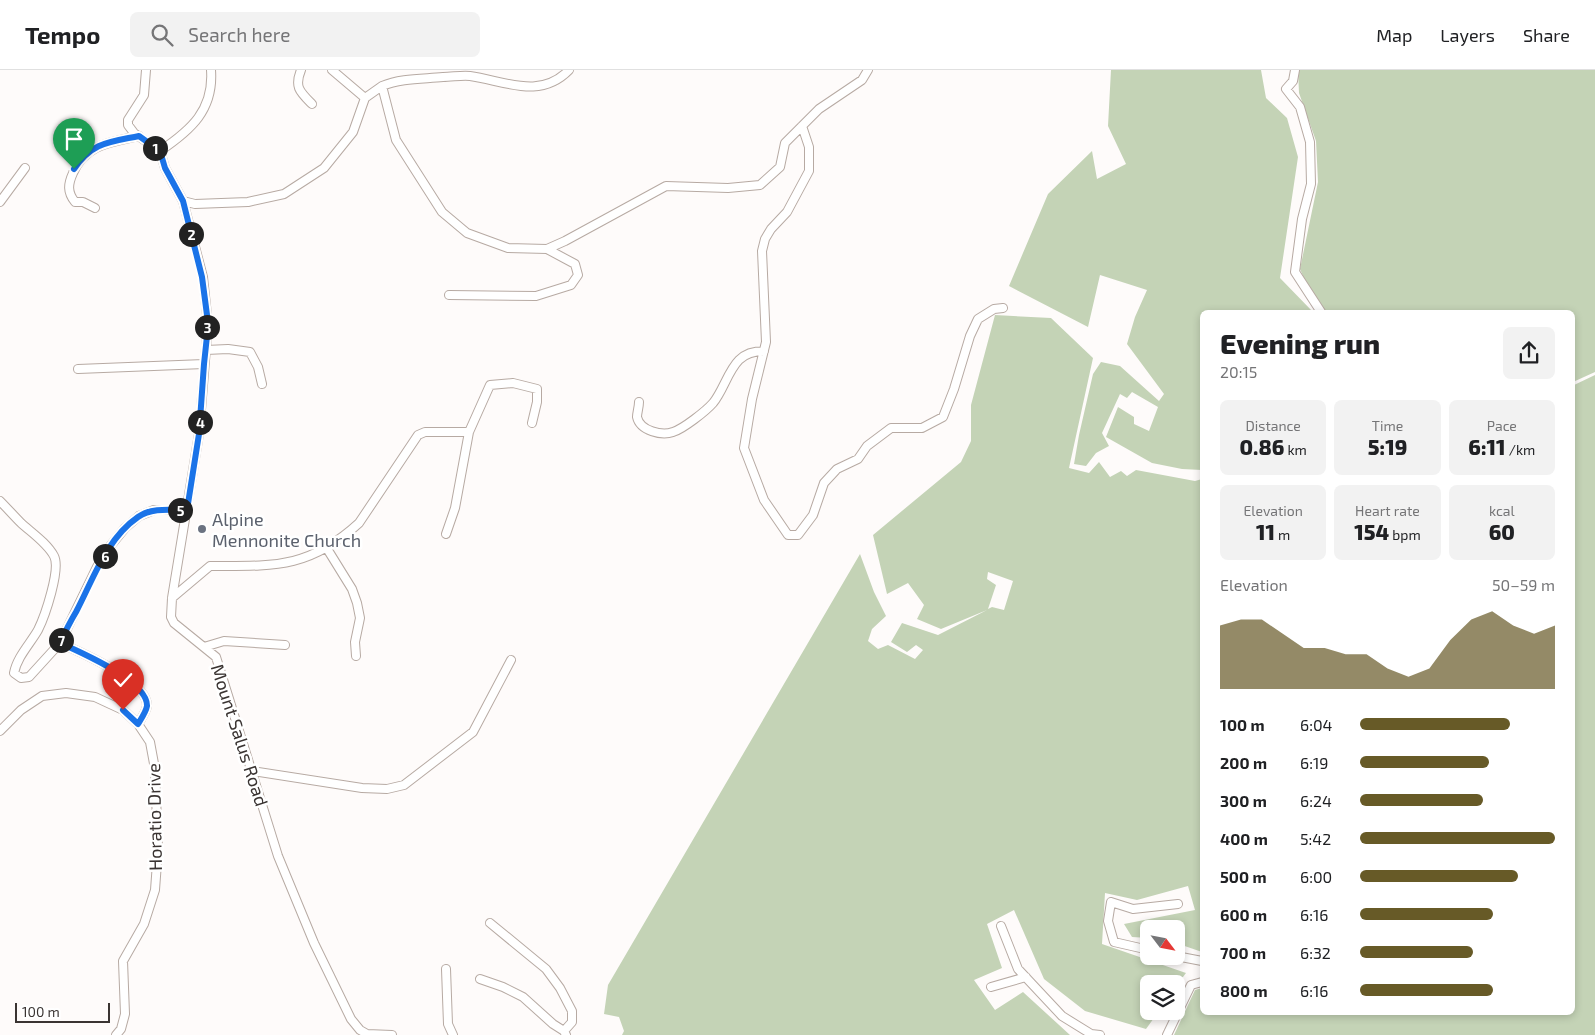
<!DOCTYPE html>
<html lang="en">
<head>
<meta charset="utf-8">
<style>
	:root { --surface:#fff; --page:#f2f2f2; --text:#202124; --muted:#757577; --line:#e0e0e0; --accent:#675a27 }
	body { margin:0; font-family:"Exo 2",sans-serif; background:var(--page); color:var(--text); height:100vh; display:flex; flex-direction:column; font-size:19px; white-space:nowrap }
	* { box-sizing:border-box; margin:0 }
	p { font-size:16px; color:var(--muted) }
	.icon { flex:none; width:28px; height:28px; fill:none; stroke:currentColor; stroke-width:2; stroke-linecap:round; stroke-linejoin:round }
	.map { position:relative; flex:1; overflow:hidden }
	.drawer { position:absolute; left:1200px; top:240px; width:375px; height:705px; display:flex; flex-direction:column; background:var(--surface); border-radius:8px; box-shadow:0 2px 8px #0003 }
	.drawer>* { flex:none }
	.needle { width:32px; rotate:122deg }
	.controls { position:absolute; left:1140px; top:850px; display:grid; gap:10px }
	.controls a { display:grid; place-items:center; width:45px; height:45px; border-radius:8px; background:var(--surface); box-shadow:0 2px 8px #0003; font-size:25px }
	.scale { position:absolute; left:15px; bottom:12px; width:95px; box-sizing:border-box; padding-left:5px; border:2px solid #3a3432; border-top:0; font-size:14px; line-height:18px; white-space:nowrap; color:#3a3432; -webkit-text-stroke:4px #fff; paint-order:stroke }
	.pin { position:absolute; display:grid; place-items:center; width:42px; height:42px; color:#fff; margin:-51px -21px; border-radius:50% 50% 50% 0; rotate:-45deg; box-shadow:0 0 5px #0007 }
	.pin .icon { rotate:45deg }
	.km { position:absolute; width:25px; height:25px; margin:-12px; border-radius:50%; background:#222; color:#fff; font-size:14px; line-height:25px; text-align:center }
	.round { display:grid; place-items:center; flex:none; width:52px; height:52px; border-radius:8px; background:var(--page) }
	.headline { display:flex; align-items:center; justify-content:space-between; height:85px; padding:0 20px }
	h1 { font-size:28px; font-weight:800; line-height:38px }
	.metrics { display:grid; grid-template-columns:repeat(3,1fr); gap:8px; height:85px; padding:5px 20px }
	.metrics div { display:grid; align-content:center; border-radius:8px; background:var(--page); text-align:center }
	.metrics b { font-size:21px; font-weight:800 }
	.metrics small { font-size:14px; font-weight:400 }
	.metrics p { font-size:14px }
	.chart { height:140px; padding:10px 20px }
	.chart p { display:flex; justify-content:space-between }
	.chart svg { width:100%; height:90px; margin-top:5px; fill:var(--accent); opacity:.7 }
	ul { padding:0 20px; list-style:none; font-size:16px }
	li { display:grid; grid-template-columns:80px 60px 1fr; align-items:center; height:38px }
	li i { height:12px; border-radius:6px; background:var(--accent) }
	header { display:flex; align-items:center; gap:30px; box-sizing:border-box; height:70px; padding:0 25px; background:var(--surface); border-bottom:1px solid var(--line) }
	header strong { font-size:24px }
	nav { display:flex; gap:28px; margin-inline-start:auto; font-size:18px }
	.search { width:350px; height:45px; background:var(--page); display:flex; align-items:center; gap:12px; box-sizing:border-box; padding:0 18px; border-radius:8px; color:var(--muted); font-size:19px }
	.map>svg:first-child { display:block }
	.green { fill:#c4d3b6; fill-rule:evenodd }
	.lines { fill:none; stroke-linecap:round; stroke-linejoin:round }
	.minor-casing { stroke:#b7aaa3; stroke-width:10 }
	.minor { stroke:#fff; stroke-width:8 }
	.route-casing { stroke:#fff; stroke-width:10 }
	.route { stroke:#1a73e8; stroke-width:6 }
	.worship-dot { fill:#6b7280; stroke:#fff; stroke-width:2 }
	.labels { text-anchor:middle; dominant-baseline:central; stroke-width:5; stroke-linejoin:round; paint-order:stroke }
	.worship-label { font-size:18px; fill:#5b616d; stroke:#fff; text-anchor:start }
	.street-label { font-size:18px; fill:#3a3432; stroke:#fff }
</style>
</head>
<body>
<header>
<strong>Tempo</strong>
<div class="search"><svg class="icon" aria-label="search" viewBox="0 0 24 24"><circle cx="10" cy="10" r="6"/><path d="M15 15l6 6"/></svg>Search here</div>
<nav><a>Map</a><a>Layers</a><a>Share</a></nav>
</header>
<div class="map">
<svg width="1595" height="965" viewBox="0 0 1595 965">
	<rect width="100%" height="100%" fill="#fefbfa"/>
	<!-- green -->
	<path class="green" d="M1111,0H1261L1266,28L1287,48L1298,87L1280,208L1313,242H1202V400L1182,399L1152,393L1106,367L1118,337L1134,347V354L1149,361L1158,337L1132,322L1127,328L1120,324L1102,363L1109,376L1096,383L1086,396L1074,394L1079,365L1093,304L1101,292L1120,296L1159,331L1164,324L1127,274L1135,247L1147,220L1100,205L1088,257L1009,216L1048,124L1092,81L1097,109L1126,94L1108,56Z
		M1298,0H1595V302L1573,312L1572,242H1325L1310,222L1300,199L1318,112L1316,71L1299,23Z
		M995,245L1051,248L1093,288L1069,398L1089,403L1099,392L1110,407L1121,401L1127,406L1136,400L1195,411L1202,409V882L1176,873V859H1149V868L1132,867L1124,854L1195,840L1188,816L1137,830L1105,823L1102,874L1186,903L1176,916V914H1149V941H1159L1146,959L1085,941L1044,909L1014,840L987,854L1002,898L974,910L995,940L1023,922L1070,965H622L624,961L619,947L604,944L608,915L860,484L874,522L886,546L872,559L868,571L878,579L888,575L915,589L923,580L916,575L907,582L891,572L902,553L938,565L987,540L941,559L917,549L924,535L908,513L887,524L873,465L961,392L971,371V335ZM988,502L1013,511L1004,540L992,537L988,539L996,515L987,509Z
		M1595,305V965H1174L1195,920L1202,918V942H1572V316Z"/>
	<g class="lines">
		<!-- minor casing -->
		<g class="minor-casing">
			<path id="minor" d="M146,0L144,25L128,50V55L134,63L160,81L165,98L183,131L203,207L207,245V266L199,364L172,528L171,547L174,553L216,587L278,786L314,873L351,949L360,960L367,964L392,965
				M301,0C294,17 300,22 312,34
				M332,0L365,28
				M1295,0L1293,11L1286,19L1300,37L1310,72L1311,114L1302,149L1295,202L1321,242
				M382,16C401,8 423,9 443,7C452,7 462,5 470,6C505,11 540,30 569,0
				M802,56L809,77V101L787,142L771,159L765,169L762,181L766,272L752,329L744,378L764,430L788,465H798L813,445L824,413L837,399L858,389L867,376L891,358H922L943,347L954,319L970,266L978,249L994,239L1003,238
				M160,81C191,60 214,40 211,0
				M183,131L195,134L248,132L284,124L324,98L353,62L365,28L382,16L396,70L442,142L467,163L508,178L547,179L565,171L666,116L728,118L760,115L780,97L785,73L819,39L862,10L868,0
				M0,132L25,98
				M95,138L83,132H75C67,122 68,114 73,103C85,74 112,72 139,66
				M449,225L536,226L571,215L578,205L575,194L547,179
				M206,280L228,279L250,282L258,297L262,314
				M78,299L204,294
				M639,332C639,337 637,343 637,347C640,361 662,366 673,362C683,359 706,341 713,333C723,321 728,301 739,290C746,283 754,281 764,281
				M0,431C7,438 14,446 21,453C32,463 47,473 54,486C61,499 45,546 38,560C30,574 17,587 14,603L21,608L29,607L60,573L97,497L111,475L125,458L139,446L154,440H187
				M446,464L455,438L469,362L490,315L513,313L537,319V332L532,353
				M326,477L352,519L357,533L360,548L355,572L356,586
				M172,528L210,496C273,496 309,499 359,453L418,365L425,362H469
				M60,573C80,582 148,611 147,636C146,642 141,649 138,654
				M204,577L224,571L285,575
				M0,661L21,640L42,626L66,623L95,627L123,640L138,654L150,672L155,699L158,779L155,820L144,854L123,891L125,944L121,959L116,965
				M252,701L362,718L387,719L404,715L473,662L511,590
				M490,853L546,899L560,918L572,941V952L564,961
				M1001,856L1018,899L1062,946L1091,964
				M1149,880L1114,872L1108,851L1111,832L1133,839L1178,834
				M1176,886L1202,891
				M446,899L448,954L453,965
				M480,909L503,917L523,927L553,954L564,961L566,965
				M991,917L1026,907
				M1090,965L1091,964L1100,965
				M1167,965L1191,915L1202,912"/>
		</g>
		<!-- minor -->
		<use href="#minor" class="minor"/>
	</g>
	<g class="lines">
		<!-- route casing -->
		<g class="route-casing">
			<path id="route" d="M74,99C92,72 110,72 139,66L160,81L165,98L183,131L202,207L207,245V266L204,294L199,364L187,440C171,440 152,437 138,447C106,469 93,510 76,542C70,552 65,562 60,573C80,582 148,611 147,636C146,642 141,649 138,654L123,640"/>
		</g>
		<!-- route -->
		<use href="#route" class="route"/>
	</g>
	<!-- markers -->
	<circle class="worship-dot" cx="202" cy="459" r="5"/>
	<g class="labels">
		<!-- worship labels -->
		<g class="worship-label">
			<text x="212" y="449">Alpine<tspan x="212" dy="21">Mennonite Church</tspan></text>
		</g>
		<!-- street labels -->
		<g class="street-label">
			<text transform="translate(240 665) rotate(72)">Mount Salus Road</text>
			<text transform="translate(154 747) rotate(-91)">Horatio Drive</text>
		</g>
	</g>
</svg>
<div class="controls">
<a><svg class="needle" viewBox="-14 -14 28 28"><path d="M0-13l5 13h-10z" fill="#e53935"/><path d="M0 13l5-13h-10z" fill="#757577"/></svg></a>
<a><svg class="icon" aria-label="layers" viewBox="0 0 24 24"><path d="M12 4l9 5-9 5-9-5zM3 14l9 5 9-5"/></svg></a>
</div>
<div class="scale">100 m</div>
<div class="pin" style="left:74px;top:99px;background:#1e9e55"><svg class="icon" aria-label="arrive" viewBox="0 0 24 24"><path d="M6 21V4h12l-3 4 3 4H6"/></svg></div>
<div class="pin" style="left:123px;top:640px;background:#d93025"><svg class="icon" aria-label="check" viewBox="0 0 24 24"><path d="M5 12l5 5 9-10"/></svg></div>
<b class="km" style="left:155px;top:78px">1</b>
<b class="km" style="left:191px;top:164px">2</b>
<b class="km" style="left:207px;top:257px">3</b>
<b class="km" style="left:200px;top:352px">4</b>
<b class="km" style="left:180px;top:440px">5</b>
<b class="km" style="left:105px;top:486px">6</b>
<b class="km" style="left:61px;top:570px">7</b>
<section class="drawer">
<div class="headline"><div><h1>Evening run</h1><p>20:15</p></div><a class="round"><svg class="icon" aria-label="share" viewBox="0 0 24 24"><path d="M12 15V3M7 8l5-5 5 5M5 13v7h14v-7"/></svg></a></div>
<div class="metrics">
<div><p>Distance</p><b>0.86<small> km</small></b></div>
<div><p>Time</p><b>5:19</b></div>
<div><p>Pace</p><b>6:11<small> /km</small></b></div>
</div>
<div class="metrics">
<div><p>Elevation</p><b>11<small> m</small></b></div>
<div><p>Heart rate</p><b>154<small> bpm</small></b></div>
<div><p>kcal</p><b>60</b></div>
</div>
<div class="chart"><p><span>Elevation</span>50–59 m</p>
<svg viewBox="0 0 160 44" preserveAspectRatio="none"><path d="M0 44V13L10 10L20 10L30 17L40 24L50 24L60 27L70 27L80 34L90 38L100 34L110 20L120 10L130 6L140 13L150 17L160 13V44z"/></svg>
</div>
<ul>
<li><b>100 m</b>6:04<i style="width:77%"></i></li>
<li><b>200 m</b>6:19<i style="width:66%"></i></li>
<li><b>300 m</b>6:24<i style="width:63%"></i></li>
<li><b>400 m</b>5:42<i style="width:100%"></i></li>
<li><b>500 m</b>6:00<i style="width:81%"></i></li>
<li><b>600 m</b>6:16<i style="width:68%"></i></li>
<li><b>700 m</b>6:32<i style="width:58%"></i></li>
<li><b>800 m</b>6:16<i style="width:68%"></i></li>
</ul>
</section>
</div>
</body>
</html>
